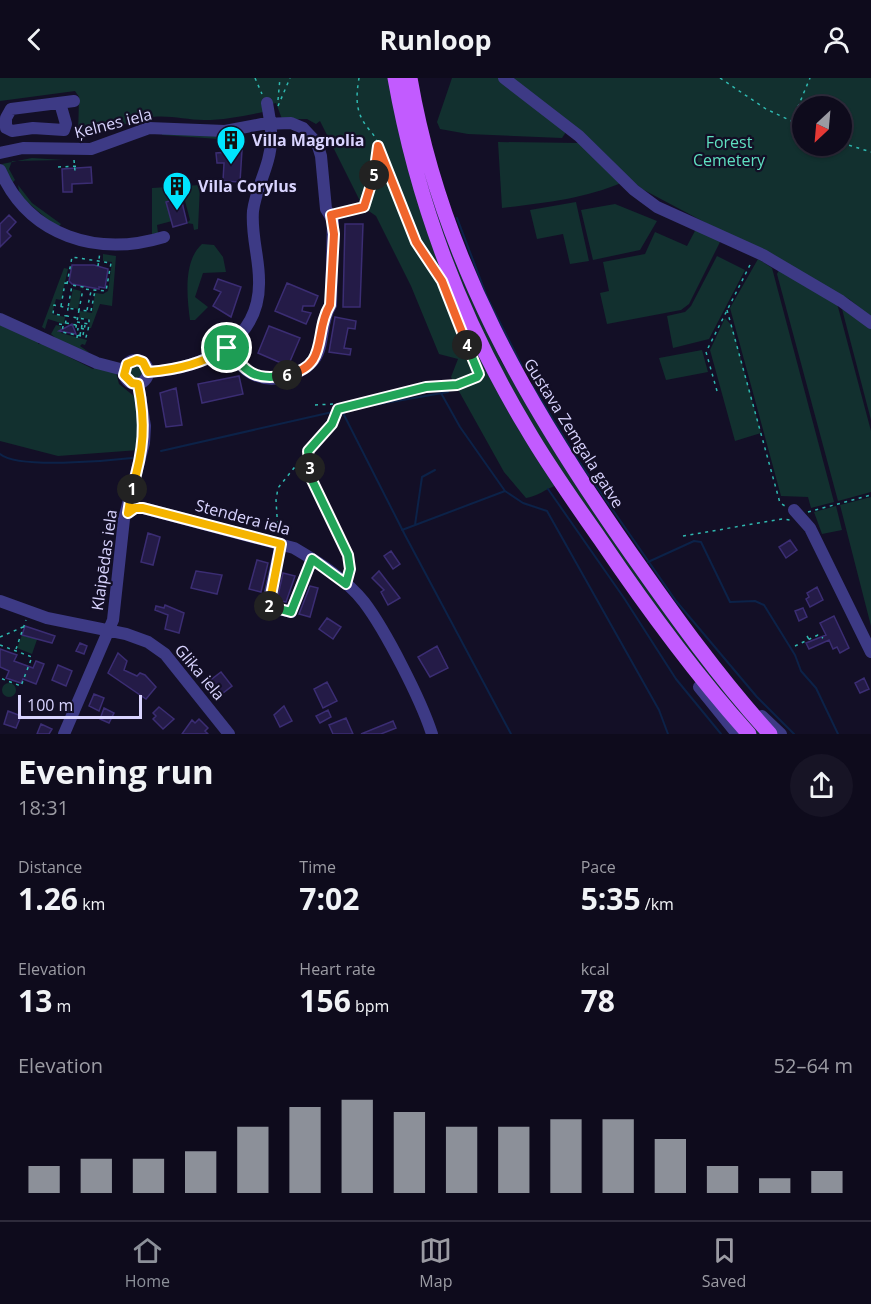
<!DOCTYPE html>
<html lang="en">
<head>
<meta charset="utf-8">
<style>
	:root { --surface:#0e0b1c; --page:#171425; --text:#f1f3f6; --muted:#9b9ba3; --line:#2e2b3b; --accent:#8c9099 }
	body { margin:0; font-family:"Open Sans",sans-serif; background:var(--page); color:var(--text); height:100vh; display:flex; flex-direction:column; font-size:22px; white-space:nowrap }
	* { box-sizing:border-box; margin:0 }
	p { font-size:20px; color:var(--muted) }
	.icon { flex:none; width:33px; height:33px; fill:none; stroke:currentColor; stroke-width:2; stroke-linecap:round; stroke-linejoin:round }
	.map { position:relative; height:656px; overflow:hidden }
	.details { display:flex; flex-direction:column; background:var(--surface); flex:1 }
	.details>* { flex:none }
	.needle { width:39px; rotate:206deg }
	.fabs { position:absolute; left:792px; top:18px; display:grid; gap:12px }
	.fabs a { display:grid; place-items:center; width:60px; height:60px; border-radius:50%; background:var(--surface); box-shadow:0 2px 4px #0004,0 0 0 2px var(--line); font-size:30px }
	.scale { position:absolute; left:18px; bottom:15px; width:124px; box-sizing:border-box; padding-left:6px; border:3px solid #d9d4ff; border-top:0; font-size:16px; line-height:21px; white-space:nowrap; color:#d9d4ff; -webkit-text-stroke:4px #130f26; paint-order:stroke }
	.pin { position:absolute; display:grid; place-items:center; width:51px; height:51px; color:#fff; margin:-26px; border:3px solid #fff; border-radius:50%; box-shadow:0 2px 6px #0007 }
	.km { position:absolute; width:30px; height:30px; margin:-15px; border-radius:50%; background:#222; color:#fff; font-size:16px; line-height:30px; text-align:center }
	.round { display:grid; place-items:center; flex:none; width:63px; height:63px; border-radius:32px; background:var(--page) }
	.summary { display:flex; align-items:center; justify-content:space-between; height:102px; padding:0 18px }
	h1 { font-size:33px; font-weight:700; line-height:45px }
	.stats { display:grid; grid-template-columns:repeat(3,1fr); gap:9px; height:102px; padding:6px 18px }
	.stats div { display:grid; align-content:center }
	.stats b { font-size:30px; font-weight:700 }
	.stats small { font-size:16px; font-weight:400 }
	.stats p { font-size:16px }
	.chart { height:168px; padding:12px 18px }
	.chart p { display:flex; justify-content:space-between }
	.chart svg { width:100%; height:108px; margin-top:6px; stroke:var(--accent); stroke-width:6 }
	header { display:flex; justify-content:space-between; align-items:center; height:78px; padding:0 18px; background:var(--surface); font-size:27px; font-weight:700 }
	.dock { display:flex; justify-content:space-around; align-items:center; height:84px; border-top:2px solid var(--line); background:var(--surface); font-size:16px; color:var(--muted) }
	.dock a { display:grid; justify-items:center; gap:3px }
	.dock .current { color:var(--accent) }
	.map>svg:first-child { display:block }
	.green { fill:#12302f; fill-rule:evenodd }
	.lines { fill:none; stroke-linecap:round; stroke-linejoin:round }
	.stream { stroke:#0c2248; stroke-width:2 }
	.building { fill:#241b47; stroke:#3b2d73; stroke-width:1.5 }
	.path { stroke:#2fb8b0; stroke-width:1.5; stroke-dasharray:3 4.5; stroke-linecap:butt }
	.minor { stroke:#3d3a85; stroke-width:12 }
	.major { stroke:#c25bff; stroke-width:15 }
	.split-1-casing { stroke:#fff; stroke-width:12 }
	.split-2-casing { stroke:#fff; stroke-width:12 }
	.split-3-casing { stroke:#fff; stroke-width:12 }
	.split-4-casing { stroke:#fff; stroke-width:12 }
	.split-5-casing { stroke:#fff; stroke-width:12 }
	.split-6-casing { stroke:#fff; stroke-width:12 }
	.split-7-casing { stroke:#fff; stroke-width:12 }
	.split-1 { stroke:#f5b400; stroke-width:8 }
	.split-2 { stroke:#f5b400; stroke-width:8 }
	.split-3 { stroke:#22a559; stroke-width:8 }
	.split-4 { stroke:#22a559; stroke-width:8 }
	.split-5 { stroke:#f0652b; stroke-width:8 }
	.split-6 { stroke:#f0652b; stroke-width:8 }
	.split-7 { stroke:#22a559; stroke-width:8 }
	.labels { text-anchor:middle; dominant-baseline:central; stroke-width:4.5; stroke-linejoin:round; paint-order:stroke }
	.street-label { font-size:16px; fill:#d9d4ff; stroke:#130f26 }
	.poi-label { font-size:16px; font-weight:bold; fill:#d9d4ff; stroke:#130f26; text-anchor:start }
	.park-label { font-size:16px; fill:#5fe0c0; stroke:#130f26 }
</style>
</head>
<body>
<header><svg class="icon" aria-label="back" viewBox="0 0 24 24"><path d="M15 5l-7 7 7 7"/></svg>Runloop<svg class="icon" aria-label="person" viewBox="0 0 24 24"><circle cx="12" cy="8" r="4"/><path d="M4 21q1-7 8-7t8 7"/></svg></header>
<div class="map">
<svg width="871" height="656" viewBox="0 0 871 656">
	<rect width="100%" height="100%" fill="#130f26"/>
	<!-- green -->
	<path class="green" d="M0,0H389L422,135L557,407C546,411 536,419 526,420L504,394L451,299L458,281L439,276L411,208L376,138L363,129L320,43L316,46L307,41H282L276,25L264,28L263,34C244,38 224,42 204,42C187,42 169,37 153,39C126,42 104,57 78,60L79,19L75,13L0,23Z
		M400,0H406L465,206L501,283L559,381L762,656H755L677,562L543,367L482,257L432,131Z
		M452,0H500L568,51L562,60L468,56L440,51L437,44Z
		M510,0H871V239L849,221L642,111ZM802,28H842V68H802Z
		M162,53L219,57V61L162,57Z
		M498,64L579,65L623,104C585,121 543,125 502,130Z
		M32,80L64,82L12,83L9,91L15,102L12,105L2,86Z
		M18,107L32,125L61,146L58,150L20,118Z
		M200,107L198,151L194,152L193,146L187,145L190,142L184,119L181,120L172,143L157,147L158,155L152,156V110Z
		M576,124L589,183L570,186L563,156L537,161L530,132Z
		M615,126L657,143L640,172L593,182L581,132Z
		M696,151L721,162L689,226L681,232L607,246L600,215L609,213L603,184L645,176L655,154L687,168Z
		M202,166L214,167L223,179L226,194L203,195L195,219L208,229L195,242H190C187,219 183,183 202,166Z
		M103,176L116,178L112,228L100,226L91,250H89L90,241L79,240L80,233L92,235L95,215L103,216L108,213L112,184L103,183Z
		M717,178L745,192L709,261L673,270L667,238L685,234L691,228Z
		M758,181L772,190L834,424L811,430L808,419L781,418L730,230Z
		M64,190L68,191L61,222L56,221L52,236L65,239L64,246L48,241L45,251L42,249Z
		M779,192L835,223L838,229L871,353V414L838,423L777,196Z
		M73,211L81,213L78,231L69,229Z
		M842,231L871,250V342Z
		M725,240L732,248L761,355L735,363L710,272Z
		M0,247L40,262L38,266H43L93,291L96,288L116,294L119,306L135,319L141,347L139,372L58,378L0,363Z
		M56,247L61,248V255L87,262L85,267L82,266L80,268L90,275L59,263L51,256Z
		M702,272L708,294L666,302L659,280Z
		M129 293a7 7 0 1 1 14 0a7 7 0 1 1-14 0Z
		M871,419V548L840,427Z
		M836,428L842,452L822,456L814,434Z
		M36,551L40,553L32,576L17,570L22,557L32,560Z
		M2 612a7 7 0 1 1 14 0a7 7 0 1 1-14 0Z"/>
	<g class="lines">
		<!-- stream -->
		<path class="stream" d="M457,140L487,219L522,288
			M532,307L576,379L676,523L757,619L794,656
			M441,315L460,349L505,413L523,425L547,433L659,632L668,656
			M342,333L405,457L511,656
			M161,373L328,335L448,314
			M0,376C17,391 107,383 132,380
			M548,411L624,520L676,601L721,656
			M415,447L422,399L435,392
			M402,452L505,413
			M648,484L694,463L701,464L730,524L755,523L764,527L795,577L801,593L816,610L838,656"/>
	</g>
	<!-- building -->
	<path class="building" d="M229,71L242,72L240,104L223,103L224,85H217L216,75L229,74Z
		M91,89L92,105L72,106V114H63L62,91Z
		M181,120L187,145L173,149L166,124Z
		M9,137L16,144L7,154L11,158L0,169V146Z
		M345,146H363L360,229H343Z
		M72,187H94L108,191L105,210L99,209V211L72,206L69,203Z
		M218,201L241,209L231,239L213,228L221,214L214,211Z
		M287,205L318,218L314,228H303L302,233L311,235L306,246L275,233Z
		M335,239L356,243L355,251L348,250L344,270L351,271L350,277L329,274Z
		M72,246L76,256L59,253Z
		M269,248L300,260L288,288L258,275Z
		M239,298L243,316L202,325L198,306Z
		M176,310L182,347L166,349L160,315Z
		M148,455L160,459L153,487L141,484Z
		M790,462L797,472L786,480L779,469Z
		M391,473L400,486L393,491L384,478Z
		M257,482L268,485L261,514L249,511Z
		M196,493L222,497L217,516L191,510Z
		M379,493L400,520L388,527L381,514L384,512L372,500Z
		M283,495L295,498L286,524L277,522Z
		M310,508L318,510L310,539L299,536Z
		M817,509L823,522L810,529L806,521L809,519L807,515Z
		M165,527L184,535L179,555L165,551L168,537L155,532L156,528L164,530Z
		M803,530L807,539L799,543L795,533Z
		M834,538L849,570L840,575L837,569L833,571L829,562L809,571L806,565L826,557L820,545Z
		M327,540L341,549L333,561L319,551Z
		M25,548L55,558L52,565L22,557Z
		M80,565L87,568L84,576L76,573Z
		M437,568L448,590L430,599L418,579Z
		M0,571L17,577L14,583L33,590L36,583L44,586L36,606L23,601L21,605L6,600L9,593L0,589Z
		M118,575L127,583L124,592L137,598L140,595L145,597L156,609L146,621L108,595Z
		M58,587L72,593L66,608L52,602Z
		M221,594L232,608L223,615L220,612L216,615L208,604Z
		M864,600L869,611L860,615L855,605Z
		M327,604L337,623L323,630L314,611Z
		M94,616L104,620L99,633L89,628Z
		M284,628L292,643L280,649L274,637Z
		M159,629L174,641L163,651L153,641L156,638L153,635Z
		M104,630L114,635L109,645L100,641Z
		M328,632L331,639L320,645L316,638Z
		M8,633L21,638L16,650L4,646Z
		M346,640L353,656H333L329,647Z
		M199,641L208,650L205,653L208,656H182L192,642L195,645Z
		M393,643L396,650L381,656H361Z
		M41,646L52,651L49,656H37Z"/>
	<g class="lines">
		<!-- path -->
		<path class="path" d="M255,0L262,16
			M720,0L766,31L802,48
			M278,22L280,0
			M278,28L290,0
			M792,43L810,0
			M842,65L871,74
			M379,69L416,164L438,198
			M74,82L75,93
			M58,89L79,88
			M341,134L364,129C370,110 379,89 378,69C378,61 372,55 367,49C355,33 356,19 359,0
			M98,188L100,174
			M67,206L72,179L111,185L106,213L83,211V209L72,207L68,230L79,232L83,211
			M61,228L65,205L71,206
			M87,232L91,213
			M727,232L780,425L785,428
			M77,244L89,246L88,252L76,249L79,232L91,233L95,213
			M66,245L76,247
			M59,246L65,247L67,238L53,236L54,227L68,230L67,238L89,242V246
			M63,248L62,254L86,259L88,252
			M80,257L82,247
			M83,257L85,247
			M77,260L78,250
			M717,313L706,274L752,183
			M315,327L334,326L345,328L426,309L457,307L477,299L479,296L461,252
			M308,373L310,398L348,477L349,494
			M808,434L871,417
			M278,454L276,422L278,410L322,355L332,346L336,332L342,329
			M683,458L782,441L790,442
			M807,558L810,563
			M0,559L23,549
			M0,567L32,579L21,608L0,600
			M795,568L818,557L823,560
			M16,571L26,542"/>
		<!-- minor -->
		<path class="minor" d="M504,0L579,58L634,112L657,129L763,177L841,223L871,245
			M60,25L66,46L64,52L33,50L12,53L6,50V40L11,31L74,23
			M0,75L23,70L91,71L149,50L225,53L262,46L291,45L303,50L317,65L321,78L326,131L333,142L331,227C322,241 324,256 319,272C312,294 278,306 257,298C244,294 235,280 227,270
			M0,92C29,159 98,179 164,159
			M0,241L97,285L124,292
			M124 294a12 12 0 1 1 24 0a12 12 0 1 1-24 0Z
			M148,294C202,291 261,264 259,202C259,179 251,157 253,133C256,109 271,86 271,62C272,50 269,37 267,25
			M794,432L810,450L871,574
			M127,435L135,430H143L294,470C318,484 347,502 364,524C386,553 421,622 432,656
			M281,466L267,528L291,534L312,481
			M0,523L47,540L126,556L148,564L165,576L229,656
			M699,609L737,656
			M762,638L781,656
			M64,656L113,542L124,441L144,365L145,348L138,306"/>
		<!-- major -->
		<path class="major" d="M395,0C417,124 462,243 527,351C549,389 575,425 600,461C646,529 694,595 749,656
			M410,0C441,181 528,329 632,477C675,538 719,600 770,656"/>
	</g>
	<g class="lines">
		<!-- split-1 casing -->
		<g class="split-1-casing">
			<path id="split-1" d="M132,411C144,371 146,346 138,306L132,305L124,297L127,286L137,282L143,284L148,294C176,292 204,285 227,270"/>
		</g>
		<!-- split-2 casing -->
		<g class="split-2-casing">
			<path id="split-2" d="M132,411L128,435L135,430H143L281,466L269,528"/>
		</g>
		<!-- split-3 casing -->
		<g class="split-3-casing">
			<path id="split-3" d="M269,528L291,534L312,481L346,506L350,491L348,477L310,398V390"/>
		</g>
		<!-- split-4 casing -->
		<g class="split-4-casing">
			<path id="split-4" d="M310,390L308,373L332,346L338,331L426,309L457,307L477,299L479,296L467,267"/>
		</g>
		<!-- split-5 casing -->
		<g class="split-5-casing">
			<path id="split-5" d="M374,97L378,68L416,164L442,203L467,267"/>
		</g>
		<!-- split-6 casing -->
		<g class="split-6-casing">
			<path id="split-6" d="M287,297C330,288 313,255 330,227L334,156L331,137L364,129L374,97"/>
		</g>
		<!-- split-7 casing -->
		<g class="split-7-casing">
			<path id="split-7" d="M227,270C246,294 255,304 287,297"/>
		</g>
		<!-- split-1 -->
		<use href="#split-1" class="split-1"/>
		<!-- split-2 -->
		<use href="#split-2" class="split-2"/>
		<!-- split-3 -->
		<use href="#split-3" class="split-3"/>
		<!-- split-4 -->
		<use href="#split-4" class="split-4"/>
		<!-- split-5 -->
		<use href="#split-5" class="split-5"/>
		<!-- split-6 -->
		<use href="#split-6" class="split-6"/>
		<!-- split-7 -->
		<use href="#split-7" class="split-7"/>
	</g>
	<!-- icons -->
	<defs>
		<g id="building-pin" transform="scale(1.5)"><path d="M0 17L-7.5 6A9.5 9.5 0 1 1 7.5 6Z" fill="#00e5ff" stroke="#130f26"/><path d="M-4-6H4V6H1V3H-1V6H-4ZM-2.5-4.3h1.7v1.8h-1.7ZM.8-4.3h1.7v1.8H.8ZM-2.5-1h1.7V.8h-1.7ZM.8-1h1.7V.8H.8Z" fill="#111"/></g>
	</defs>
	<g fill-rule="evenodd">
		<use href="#building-pin" x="231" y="62"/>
		<use href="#building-pin" x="177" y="108"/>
	</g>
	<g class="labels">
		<!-- street labels -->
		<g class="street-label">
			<text transform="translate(113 45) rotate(-14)">Ķelnes iela</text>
			<text transform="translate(574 355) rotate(58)">Gustava Zemgala gatve</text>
			<text transform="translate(243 439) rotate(15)">Stendera iela</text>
			<text transform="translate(104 482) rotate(-82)">Klaipēdas iela</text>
			<text transform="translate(200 594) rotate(50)">Glika iela</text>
		</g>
		<!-- poi labels -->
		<g class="poi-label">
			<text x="252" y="62">Villa Magnolia</text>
			<text x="198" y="108">Villa Corylus</text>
		</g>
		<!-- park labels -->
		<g class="park-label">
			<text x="729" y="64">Forest<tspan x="729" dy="18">Cemetery</tspan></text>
		</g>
	</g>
</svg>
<div class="fabs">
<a><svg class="needle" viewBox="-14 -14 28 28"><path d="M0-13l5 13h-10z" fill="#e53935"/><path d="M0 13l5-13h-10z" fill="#9b9ba3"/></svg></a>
</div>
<div class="scale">100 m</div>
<div class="pin" style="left:227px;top:270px;background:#1e9e55"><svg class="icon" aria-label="arrive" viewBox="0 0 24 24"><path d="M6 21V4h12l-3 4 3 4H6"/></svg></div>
<b class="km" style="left:132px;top:411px">1</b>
<b class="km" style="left:269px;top:528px">2</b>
<b class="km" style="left:310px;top:390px">3</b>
<b class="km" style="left:467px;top:267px">4</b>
<b class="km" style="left:374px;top:97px">5</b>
<b class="km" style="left:287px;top:297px">6</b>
</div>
<section class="details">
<div class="summary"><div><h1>Evening run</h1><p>18:31</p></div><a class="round"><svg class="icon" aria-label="share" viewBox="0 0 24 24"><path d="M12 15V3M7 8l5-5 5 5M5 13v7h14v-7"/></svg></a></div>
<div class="stats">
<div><p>Distance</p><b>1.26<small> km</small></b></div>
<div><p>Time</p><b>7:02</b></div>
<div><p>Pace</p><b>5:35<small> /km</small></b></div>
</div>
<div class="stats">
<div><p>Elevation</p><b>13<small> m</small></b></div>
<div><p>Heart rate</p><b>156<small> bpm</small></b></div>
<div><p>kcal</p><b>78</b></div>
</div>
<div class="chart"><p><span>Elevation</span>52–64 m</p>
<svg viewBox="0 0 160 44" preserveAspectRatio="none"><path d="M5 44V33M15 44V30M25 44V30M35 44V27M45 44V17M55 44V9M65 44V6M75 44V11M85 44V17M95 44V17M105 44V14M115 44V14M125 44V22M135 44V33M145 44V38M155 44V35"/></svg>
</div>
</section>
<nav class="dock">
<a class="current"><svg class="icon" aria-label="home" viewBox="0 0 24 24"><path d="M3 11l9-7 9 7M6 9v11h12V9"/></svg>Home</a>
<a><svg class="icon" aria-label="map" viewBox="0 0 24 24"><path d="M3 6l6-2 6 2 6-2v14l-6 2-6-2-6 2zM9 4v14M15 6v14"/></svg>Map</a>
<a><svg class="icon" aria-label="saved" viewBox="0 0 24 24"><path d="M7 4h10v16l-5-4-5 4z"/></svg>Saved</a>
</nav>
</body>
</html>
